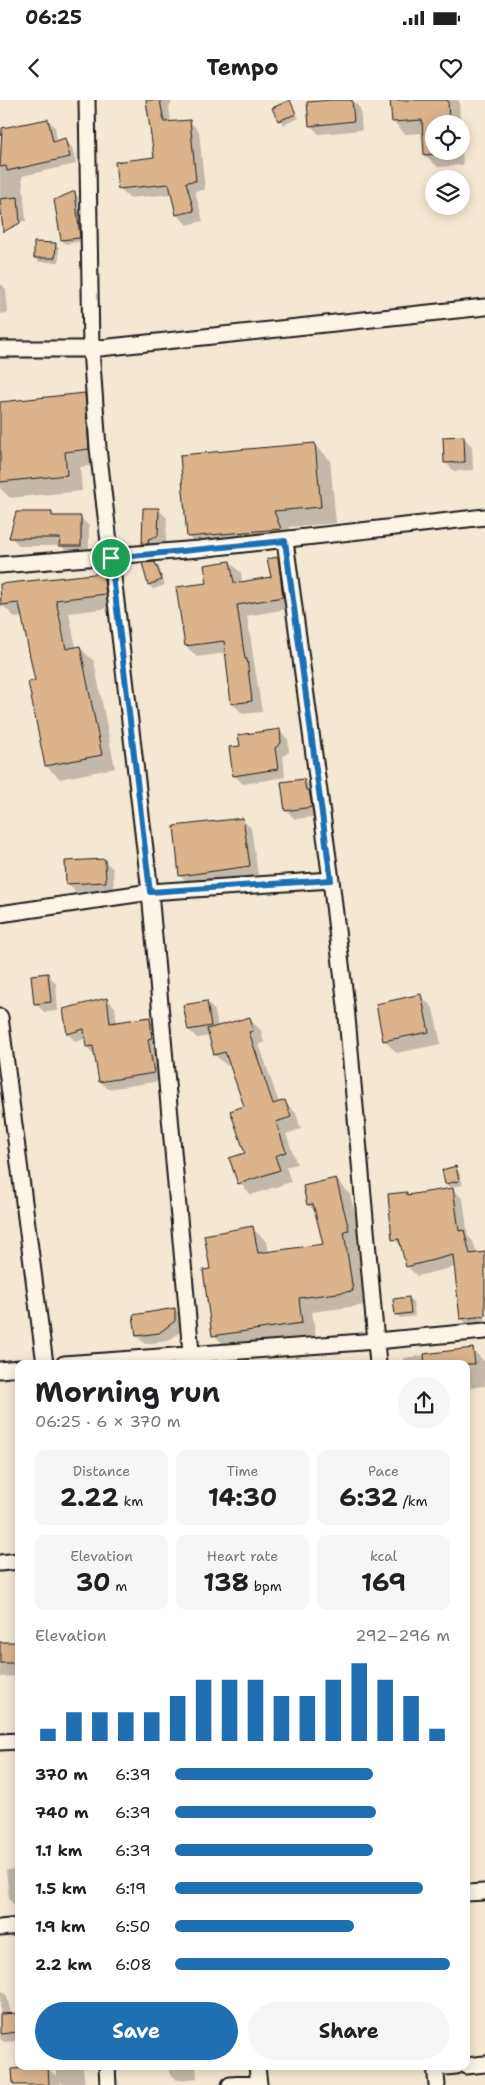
<!DOCTYPE html>
<html lang="en">
<head>
<meta charset="utf-8">
<style>
	:root { --surface:#fff; --page:#f6f6f6; --text:#202124; --muted:#757577; --accent:#1f6fb2 }
	body { margin:0; font-family:"Shantell Sans",sans-serif; background:var(--page); color:var(--text); height:100vh; display:flex; flex-direction:column; font-size:19px; white-space:nowrap }
	* { box-sizing:border-box; margin:0 }
	p { font-size:16px; color:var(--muted) }
	.icon { flex:none; width:28px; height:28px; fill:none; stroke:currentColor; stroke-width:2; stroke-linecap:round; stroke-linejoin:round }
	.map { position:relative; flex:1; overflow:hidden }
	.drawer { position:absolute; left:15px; top:1260px; width:455px; height:710px; display:flex; flex-direction:column; background:var(--surface); border-radius:10px; box-shadow:0 2px 12px #0003 }
	.drawer>* { flex:none }
	.fabs { position:absolute; left:425px; top:15px; display:grid; gap:10px }
	.fabs a { display:grid; place-items:center; width:45px; height:45px; border-radius:50%; background:var(--surface); box-shadow:0 2px 12px #0003; font-size:25px }
	.pin { position:absolute; display:grid; place-items:center; width:42px; height:42px; color:#fff; margin:-21px; border:2px solid #fff; border-radius:50%; box-shadow:0 1px 5px #0007 }
	.round { display:grid; place-items:center; flex:none; width:52px; height:52px; border-radius:26px; background:var(--page) }
	.summary { display:flex; align-items:center; justify-content:space-between; height:85px; padding:0 20px }
	h1 { font-size:28px; font-weight:700; line-height:38px }
	.metrics { display:grid; grid-template-columns:repeat(3,1fr); gap:8px; height:85px; padding:5px 20px }
	.metrics div { display:grid; align-content:center; border-radius:10px; background:var(--page); text-align:center }
	.metrics b { font-size:25px; font-weight:700 }
	.metrics small { font-size:14px; font-weight:400 }
	.metrics p { font-size:14px }
	.chart { height:140px; padding:10px 20px }
	.chart p { display:flex; justify-content:space-between }
	.chart svg { width:100%; height:90px; margin-top:5px; stroke:var(--accent); stroke-width:6 }
	.button { display:flex; gap:10px; margin-top:auto; padding:10px 20px }
	.button a { flex:1; height:58px; border-radius:30px; background:var(--accent); color:#fff; font-size:20px; font-weight:700; line-height:58px; text-align:center }
	.button a+a { background:var(--page); color:var(--text) }
	ul { padding:0 20px; list-style:none; font-size:16px }
	li { display:grid; grid-template-columns:80px 60px 1fr; align-items:center; height:38px }
	li i { height:12px; border-radius:6px; background:var(--accent) }
	.status { display:flex; justify-content:space-between; align-items:center; height:35px; padding:0 25px; background:var(--surface); direction:ltr }
	.status svg { height:14px; fill:currentColor }
	header { display:flex; justify-content:space-between; align-items:center; height:65px; padding:0 20px; background:var(--surface); font-size:22px; font-weight:700 }
	.map>svg:first-child { display:block }
	.shadow { fill:#0003 }
	.building { fill:#dbb38c; stroke:#1c1c1c }
	.lines { fill:none; stroke-linecap:round; stroke-linejoin:round }
	.street-casing { stroke:#1c1c1c; stroke-width:19 }
	.street { stroke:#fcf5e5; stroke-width:15 }
	.route-casing { stroke:#fff; stroke-width:10 }
	.route { stroke:#1f6fb2; stroke-width:6 }
</style>
</head>
<body>
<div class="status"><b>06:25</b><svg viewBox="0 0 49 12"><path d="M0 12V9h3v3zM5 12V6h3v6zM10 12V3h3v9zM15 12V0h3v12zM26 1h20v11H26zM47 4h2v5h-2z"/></svg></div>
<header><svg class="icon" aria-label="back" viewBox="0 0 24 24"><path d="M15 5l-7 7 7 7"/></svg>Tempo<svg class="icon" aria-label="heart" viewBox="0 0 24 24"><path d="M12 20l-8-8c-3-5 5-10 8-4 3-6 11-1 8 4z"/></svg></header>
<div class="map">
<svg width="485" height="1985" viewBox="0 0 485 1985">
	<rect width="100%" height="100%" fill="#f5e8d3"/>
	<filter id="ink" filterUnits="userSpaceOnUse"><feTurbulence type="fractalNoise" baseFrequency=".02" numOctaves="2"/><feDisplacementMap in="SourceGraphic" scale="10" xChannelSelector="R" yChannelSelector="G"/><feConvolveMatrix kernelMatrix="1 2 1 2 8 2 1 2 1" color-interpolation-filters="sRGB"/></filter>
	<g filter="url(#ink)">
		<!-- shadow -->
		<path class="shadow" d="M148,0H171V5L169,6L171,23L189,21L199,31L205,90L195,91L203,121L187,125L178,115L172,94L129,98L119,88L156,59Z
			M345,0H352L360,8L362,30L319,34L310,25Z
			M391,0H459L460,24H434V51H461V38L463,65L438,67L425,55L424,33L405,34L393,21Z
			M289,1L299,18L283,25L274,8Z
			M48,20L55,27L57,42L65,40L72,47L76,64L22,76L26,121L14,122L3,100H0V52L3,29Z
			M75,93L78,97L83,141L66,144L62,140Z
			M55,144L59,148V162H39L35,158Z
			M0,183L6,189L8,213L0,214Z
			M84,294L100,310L104,365L80,367L82,391L10,398L0,388V303Z
			M464,338L472,346L473,370L454,371L445,362Z
			M315,344L330,360L336,423L289,427L295,444L204,452L188,436Z
			M158,409L167,418L166,444L155,448L152,452L143,444Z
			M52,414L56,418H81L89,426V454H69L61,446H19L11,437Z
			M277,458L288,469L293,508L247,516L262,612L243,614L232,603L226,553L197,557L186,546L208,484L230,462L241,473L242,483L273,478Z
			M155,463L159,467L165,485L153,489L149,485L143,464Z
			M103,474L116,488L119,507L69,513L76,548H80L94,561L115,668L60,679L46,666L36,582L23,517L16,518L2,505Z
			M279,630L288,639L289,652L283,656L285,677L243,684L234,675L241,647Z
			M304,680L312,689L320,716L295,719L287,711Z
			M242,720L251,728L258,775L189,784L181,776L176,727Z
			M104,760L113,769L114,790L76,792L67,783Z
			M47,874L56,883L58,911L44,912L35,903Z
			M421,896L433,908L441,944L397,953L384,940Z
			M107,899L115,907L117,923L149,919L157,927L160,946L156,947L161,981L108,989L100,981L95,955L87,947L86,938L76,942L68,934L65,910Z
			M207,902L215,911L218,927L249,919L261,930L264,943L259,944L279,1003L284,1001L296,1013L301,1029L286,1034L297,1064L286,1067L291,1082L251,1095L240,1083L246,1054L245,1007L231,965L227,966L215,955L210,936L197,938L189,930Z
			M455,1068L459,1072L463,1085L451,1087L463,1099L468,1136L473,1141L477,1154L485,1153V1227L471,1228L461,1218L455,1167L417,1176L407,1166L403,1148L394,1139L406,1093L408,1096L452,1089L446,1084Z
			M336,1079L350,1094L362,1144L358,1145L366,1205L312,1212L316,1237L227,1248L213,1234L211,1170L252,1128L267,1142L269,1153L324,1145L317,1113L308,1105L304,1087Z
			M409,1198L413,1202L415,1216L400,1218L396,1214Z
			M175,1210L183,1218V1230L168,1241L145,1244L137,1236Z
			M472,1249L485,1262V1286L466,1288V1264H404L403,1258Z
			M253,1261L255,1264H217Z
			M19,1543V1576L0,1577V1544Z
			M19,1769V1807L17,1808L9,1799L6,1770Z
			M0,1889L7,1896L17,1941L4,1942L0,1939Z
			M57,1966H81L83,1968L85,1985H64L60,1982L61,1985H14L48,1968L57,1977Z
			M168,1966H196L197,1978L177,1980L169,1972Z"/>
		<!-- building -->
		<path class="building" d="M146,0H160L164,22L190,20L196,81L186,82L194,111L176,115L169,84L118,89L115,62L154,57Z
			M290,0L296,14L278,21L272,8Z
			M331,0H352L354,21L309,26L307,2Z
			M390,0H448L449,24H434V51H451V53L424,55L422,20L392,22Z
			M48,19L53,42L65,38L70,57L7,71L6,66L0,67L2,28Z
			M75,91L80,138L61,140L54,100Z
			M18,97L20,123L3,132L0,99Z
			M34,142L56,143L55,158H34Z
			M85,293L89,349L65,352L67,375L0,382V302Z
			M464,336L465,362L444,363L443,337Z
			M315,343L321,407L274,411L281,429L187,437L180,355Z
			M143,408H159L158,436L148,439L149,444H142Z
			M16,412H52V416H81V446H59L60,438H9Z
			M278,457L283,497L237,505L245,559H247L252,601L231,604L224,541L185,546L176,487L207,483L204,465L230,461L234,483L271,477L267,459Z
			M155,462L162,480L148,485L142,463Z
			M103,473L106,494L56,500L66,549L80,546L102,655L45,666L28,582L35,581L19,503L1,505L0,484Z
			M280,629L281,643L275,648L278,669L233,676L229,647L240,646L238,635Z
			M304,679L306,690H309L312,707L285,711L281,682Z
			M243,718L250,766L179,776L174,726Z
			M105,759L106,782L66,784L65,761Z
			M48,873L51,902L34,904L31,875Z
			M421,894L429,932L383,941L376,904Z
			M107,898L110,923L150,917L152,938L148,939L154,973L99,982L93,946L86,947L84,929L67,934L63,909Z
			M207,901L211,926L188,930L183,905Z
			M250,917L253,931L249,932L273,1004L285,1000L291,1017L276,1022L286,1052L275,1056L280,1070L238,1084L229,1058L245,1053L230,1011L244,1006L225,952L214,955L207,929Z
			M456,1066L459,1081L445,1084L442,1070Z
			M336,1078L349,1130L344,1131L353,1191L299,1198L302,1223L212,1236L203,1170L210,1169L204,1135L253,1126L258,1153L323,1144L313,1104L307,1105L303,1086Z
			M453,1088L459,1131L464,1130L470,1154L485,1152V1216L460,1219L453,1155L406,1167L399,1139L392,1140L388,1094L407,1092V1095Z
			M409,1197L411,1213L395,1215L393,1199Z
			M175,1208V1221L159,1233L136,1236L133,1215Z
			M473,1248L475,1264H425L424,1254Z
			M0,1542H19V1563H0Z
			M19,1913V1932L0,1934V1914Z
			M48,1966L49,1985H13L12,1969Z"/>
		<g class="lines">
			<!-- street casing -->
			<g class="street-casing">
				<path id="street" d="M87,0L91,249L98,348L150,792L192,1264
					M0,249H91L485,207
					M285,441L331,780L346,906L378,1264
					M0,465L199,449L485,417
					M0,814L150,792L331,780
					M0,917L45,1264
					M64,1264L376,1241L485,1231
					M0,1270L19,1268
					M0,1463L19,1461
					M0,1642L19,1641
					M466,1793L485,1792
					M0,1828L19,1826
					M107,1966L108,1985
					M257,1966L259,1985
					M435,1966L437,1985
					M466,1966L485,1964
					M435,1968L456,1966
					M230,1985L259,1983"/>
			</g>
			<!-- street -->
			<use href="#street" class="street"/>
		</g>
	</g>
	<g class="lines" filter="url(#ink)">
		<!-- route casing -->
		<g class="route-casing">
			<path id="route" d="M285,441L331,780L150,792L111,458Z"/>
		</g>
		<!-- route -->
		<use href="#route" class="route"/>
	</g>
</svg>
<div class="fabs">
<a><svg class="icon" aria-label="locate" viewBox="0 0 24 24"><circle cx="12" cy="12" r="6"/><path d="M12 2v4M12 18v4M2 12h4M18 12h4"/></svg></a>
<a><svg class="icon" aria-label="layers" viewBox="0 0 24 24"><path d="M12 4l9 5-9 5-9-5zM3 14l9 5 9-5"/></svg></a>
</div>
<div class="pin" style="left:111px;top:458px;background:#1e9e55"><svg class="icon" aria-label="arrive" viewBox="0 0 24 24"><path d="M6 21V4h12l-3 4 3 4H6"/></svg></div>
<section class="drawer">
<div class="summary"><div><h1>Morning run</h1><p>06:25 · 6 × 370 m</p></div><a class="round"><svg class="icon" aria-label="share" viewBox="0 0 24 24"><path d="M12 15V3M7 8l5-5 5 5M5 13v7h14v-7"/></svg></a></div>
<div class="metrics">
<div><p>Distance</p><b>2.22<small> km</small></b></div>
<div><p>Time</p><b>14:30</b></div>
<div><p>Pace</p><b>6:32<small> /km</small></b></div>
</div>
<div class="metrics">
<div><p>Elevation</p><b>30<small> m</small></b></div>
<div><p>Heart rate</p><b>138<small> bpm</small></b></div>
<div><p>kcal</p><b>169</b></div>
</div>
<div class="chart"><p><span>Elevation</span>292–296 m</p>
<svg viewBox="0 0 160 44" preserveAspectRatio="none"><path d="M5 44V38M15 44V30M25 44V30M35 44V30M45 44V30M55 44V22M65 44V14M75 44V14M85 44V14M95 44V22M105 44V22M115 44V14M125 44V6M135 44V14M145 44V22M155 44V38"/></svg>
</div>
<ul>
<li><b>370 m</b>6:39<i style="width:72%"></i></li>
<li><b>740 m</b>6:39<i style="width:73%"></i></li>
<li><b>1.1 km</b>6:39<i style="width:72%"></i></li>
<li><b>1.5 km</b>6:19<i style="width:90%"></i></li>
<li><b>1.9 km</b>6:50<i style="width:65%"></i></li>
<li><b>2.2 km</b>6:08<i style="width:100%"></i></li>
</ul>
<div class="button"><a>Save</a><a>Share</a></div>
</section>
</div>
</body>
</html>
